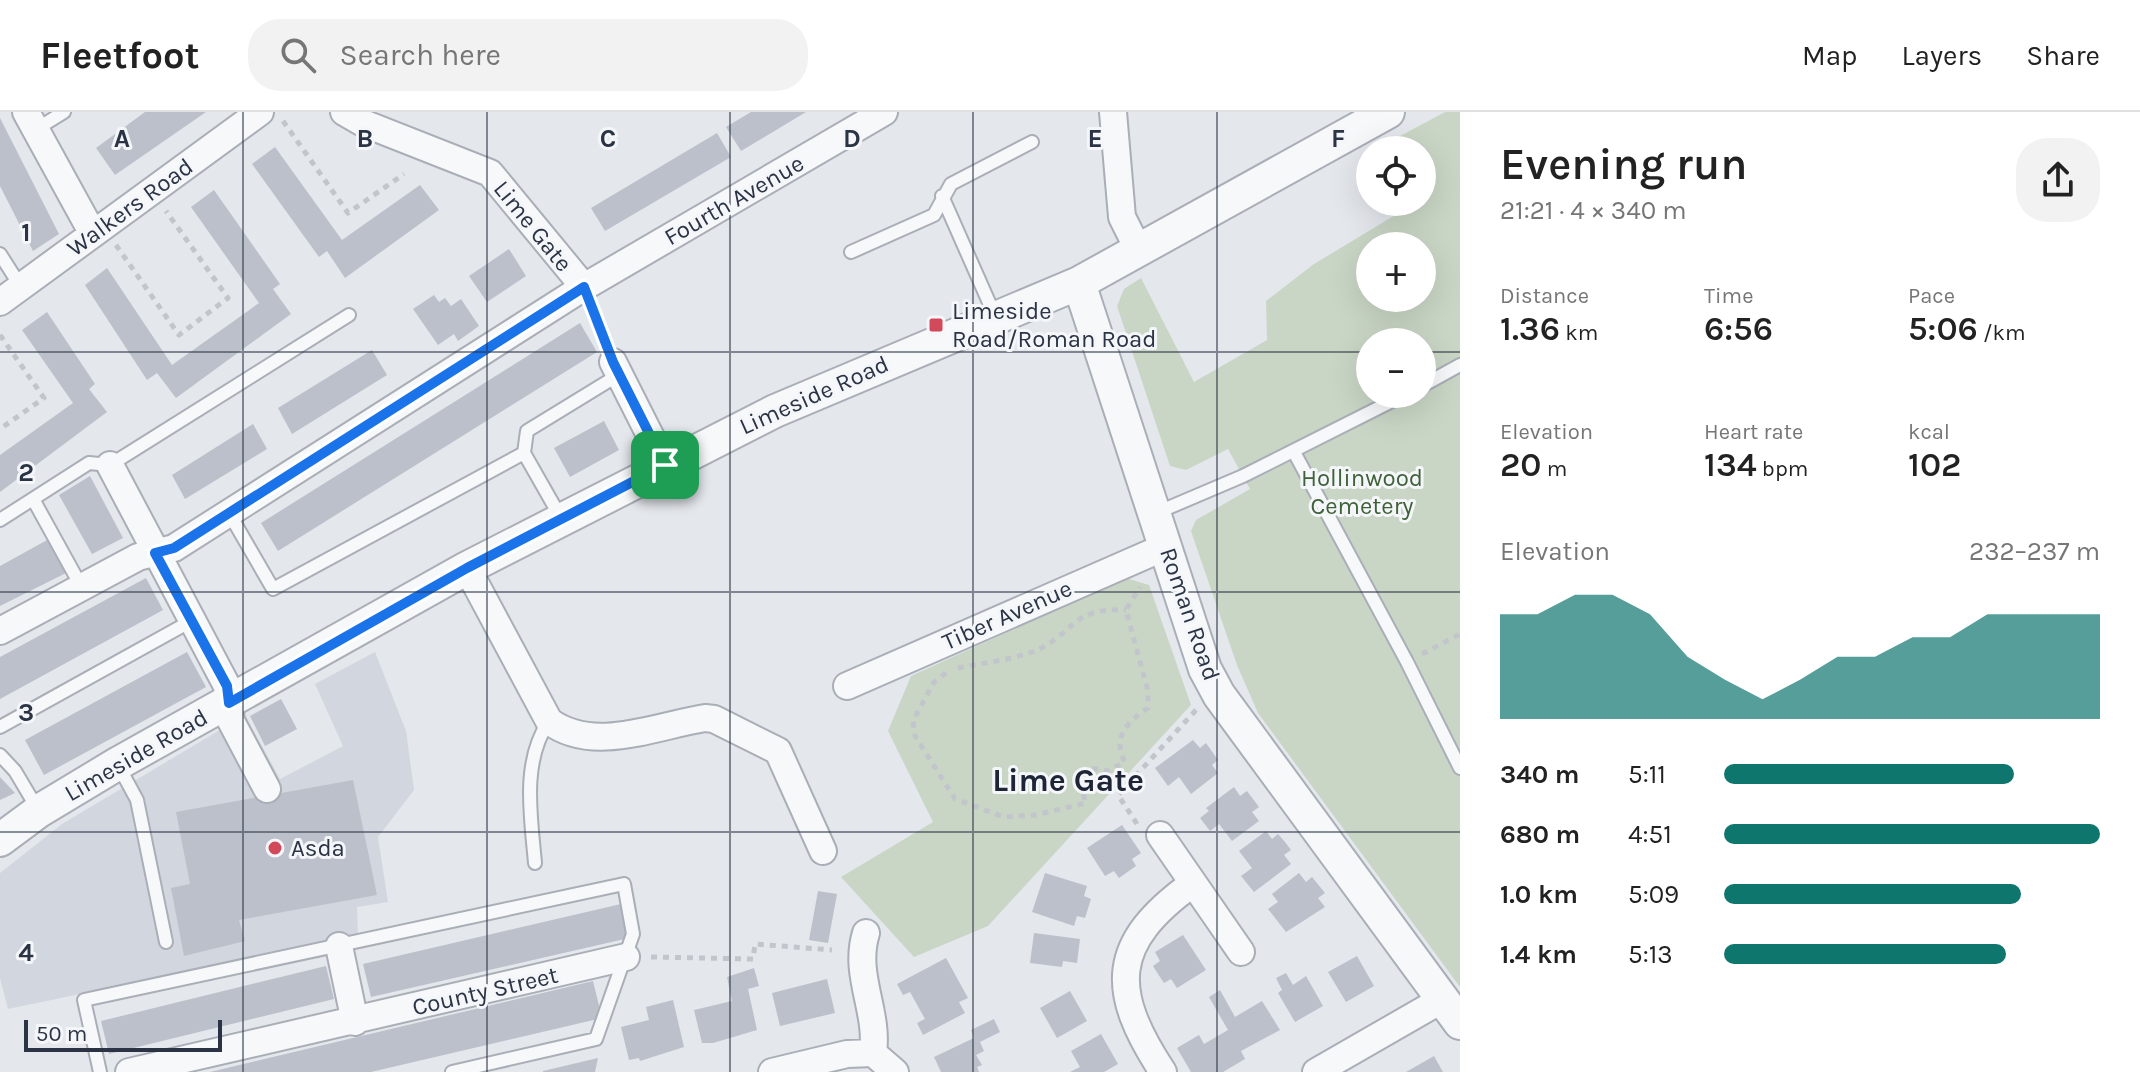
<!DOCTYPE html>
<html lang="en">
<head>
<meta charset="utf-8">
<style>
	:root { --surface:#fff; --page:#f2f2f2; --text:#222; --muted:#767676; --line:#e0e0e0; --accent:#0f766e }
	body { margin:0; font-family:Karla,sans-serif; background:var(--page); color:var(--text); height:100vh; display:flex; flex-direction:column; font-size:30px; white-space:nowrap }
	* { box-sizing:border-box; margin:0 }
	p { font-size:26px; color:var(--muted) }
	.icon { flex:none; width:44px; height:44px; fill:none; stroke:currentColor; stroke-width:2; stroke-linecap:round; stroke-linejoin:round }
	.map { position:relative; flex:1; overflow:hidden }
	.drawer { display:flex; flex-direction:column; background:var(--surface); width:680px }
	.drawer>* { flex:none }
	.fabs { position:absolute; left:1356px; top:24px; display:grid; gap:16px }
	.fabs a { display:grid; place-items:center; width:80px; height:80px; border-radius:50%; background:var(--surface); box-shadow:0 8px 32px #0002; font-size:40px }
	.scale { position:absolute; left:24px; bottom:20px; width:198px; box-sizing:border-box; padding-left:8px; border:4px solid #2b3445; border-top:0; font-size:22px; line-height:28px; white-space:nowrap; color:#2b3445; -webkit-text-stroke:6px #f4f6f9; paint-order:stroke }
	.pin { position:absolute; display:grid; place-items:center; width:68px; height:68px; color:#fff; margin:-34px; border-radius:16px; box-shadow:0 4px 12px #0006 }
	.round { display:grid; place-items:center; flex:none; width:84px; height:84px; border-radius:32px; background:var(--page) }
	.summary { display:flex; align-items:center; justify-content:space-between; height:136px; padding:0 40px }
	h1 { font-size:44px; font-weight:600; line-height:60px }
	.stats { display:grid; grid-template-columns:repeat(3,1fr); gap:12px; height:136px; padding:8px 40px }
	.stats div { display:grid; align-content:center }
	.stats b { font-size:34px; font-weight:600 }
	.stats small { font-size:22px; font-weight:400 }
	.stats p { font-size:22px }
	.chart { height:224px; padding:16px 40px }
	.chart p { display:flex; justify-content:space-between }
	.chart svg { width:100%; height:144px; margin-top:8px; fill:var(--accent); opacity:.7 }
	ul { padding:0 40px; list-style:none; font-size:26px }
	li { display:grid; grid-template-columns:128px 96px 1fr; align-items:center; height:60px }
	li i { height:20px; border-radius:10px; background:var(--accent) }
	header { display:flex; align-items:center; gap:48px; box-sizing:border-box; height:112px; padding:0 40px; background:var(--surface); border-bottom:2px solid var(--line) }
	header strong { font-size:38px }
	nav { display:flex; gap:44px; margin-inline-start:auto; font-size:28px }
	.search { width:560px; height:72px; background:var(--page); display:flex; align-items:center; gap:20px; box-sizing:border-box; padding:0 28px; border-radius:32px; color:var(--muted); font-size:30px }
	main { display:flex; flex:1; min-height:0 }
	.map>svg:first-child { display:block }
	.built { fill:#d2d6de }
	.green { fill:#c9d6c5; fill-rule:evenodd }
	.building { fill:#bbc0ca }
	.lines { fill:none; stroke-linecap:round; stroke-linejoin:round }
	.service-casing { stroke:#a9aeb7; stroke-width:16 }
	.minor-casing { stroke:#a9aeb7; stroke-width:30 }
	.tertiary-casing { stroke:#a9aeb7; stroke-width:36 }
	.path { stroke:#c2c5cb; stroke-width:5; stroke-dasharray:6 6; stroke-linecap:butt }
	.service { stroke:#f7f8fa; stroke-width:12 }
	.minor { stroke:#f7f8fa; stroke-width:26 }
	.tertiary { stroke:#f7f8fa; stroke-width:32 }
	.route-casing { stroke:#fff; stroke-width:16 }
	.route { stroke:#1a73e8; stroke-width:10 }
	.grid { fill:none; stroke:#2b3445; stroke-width:2; stroke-opacity:0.55 }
	.poi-dot { fill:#d1495b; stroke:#f4f6f9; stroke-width:3 }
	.labels { text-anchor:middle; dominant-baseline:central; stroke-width:6; stroke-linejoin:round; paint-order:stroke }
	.street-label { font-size:24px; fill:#2b3445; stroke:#f4f6f9 }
	.poi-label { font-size:24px; fill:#2b3445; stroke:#f4f6f9; text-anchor:start }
	.park-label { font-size:24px; fill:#3f6138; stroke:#f4f6f9 }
	.district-label { font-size:32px; font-weight:bold; fill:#1d2536; stroke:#f4f6f9 }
	.grid-label { font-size:26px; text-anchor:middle; font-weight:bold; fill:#2b3445; stroke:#f4f6f9; stroke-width:6; stroke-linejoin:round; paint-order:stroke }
</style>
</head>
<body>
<header>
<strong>Fleetfoot</strong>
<div class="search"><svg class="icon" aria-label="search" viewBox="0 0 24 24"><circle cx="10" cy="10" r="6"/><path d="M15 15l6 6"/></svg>Search here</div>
<nav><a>Map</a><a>Layers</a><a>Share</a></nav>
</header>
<main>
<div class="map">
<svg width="1460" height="960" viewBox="0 0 1460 960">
	<rect width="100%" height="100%" fill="#e4e7ec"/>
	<!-- built -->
	<path class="built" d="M375,540L406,619L414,678L378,725L388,790L357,795L358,824L8,897L0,866V761L62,712L245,603L280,667L343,634L315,572Z"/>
	<!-- green -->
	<path class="green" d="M1445,0H1460V875L1258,601L1237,553L1191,419L1196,408L1250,377L1228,337L1186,358L1170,354L1117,194L1124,177L1141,166L1194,270L1267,228L1266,189L1314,152L1402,99L1398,90H1422V38H1374ZM1370,134H1422V186H1370ZM1370,230H1422V282H1370Z
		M1126,466L1149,473L1191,593L988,814L914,845L841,765L933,710L888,619L911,564Z"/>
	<!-- building -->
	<path class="building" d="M145,0H206L115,63L96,36Z
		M751,0H806L741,39L726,15Z
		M0,6L59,122L33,139L0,74Z
		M717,21L731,45L605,119L591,96Z
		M275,35L342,128L420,73L439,98L345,166L327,139L319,145L252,52Z
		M214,78L280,172L273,177L291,202L176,286L157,261L147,268L85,173L107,156L172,253L259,191L191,95Z
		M509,137L526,164L487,190L469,164Z
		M434,183L439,190L445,186L451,194L461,187L479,214L458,229L454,222L438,233L413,197Z
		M47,200L95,272L89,277L107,300L0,380V343L73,291L22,218Z
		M580,211L597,240L278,439L261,411Z
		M372,238L387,263L292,322L278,296Z
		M604,309L619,338L570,365L554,336Z
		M253,312L267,337L185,387L172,363Z
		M90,364L123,426L92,442L59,383Z
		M49,427L66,461L0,494V454Z
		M146,466L163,498L0,587V545Z
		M187,540L206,575L44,663L25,628Z
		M281,587L297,617L265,634L250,604Z
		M1193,628L1200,636L1206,631L1218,648L1212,653L1218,661L1191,682L1179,665L1168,674L1155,656Z
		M0,665L15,681L0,688Z
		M353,668L377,783L239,808L245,829L184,844L171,776L190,772L176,700Z
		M1234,675L1240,684L1247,679L1259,695L1252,700L1259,709L1232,729L1219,712L1210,719L1200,706L1209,699L1206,696Z
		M1122,713L1141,741L1132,747L1136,754L1119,766L1114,759L1105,764L1087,736Z
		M1266,719L1272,727L1278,722L1285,730L1291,738L1284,743L1291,752L1254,780L1241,764L1252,756L1239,739Z
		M1045,761L1087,774L1084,784L1091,787L1085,806L1077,804L1074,814L1032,800Z
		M1299,761L1306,770L1312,765L1325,781L1318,786L1325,795L1286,820L1268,797L1278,790L1272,782Z
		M818,779L837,782L828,831L809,828Z
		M621,792L629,826L371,885L363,852Z
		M1034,821L1080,827L1077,851L1063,849L1062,855L1030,851Z
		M1183,823L1206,858L1177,876L1171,867L1164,871L1158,862L1153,854L1160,849L1155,840Z
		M1357,844L1374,874L1346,890L1328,860Z
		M946,846L968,886L959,890L965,901L923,923L917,911L925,907L910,880L903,883L897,872Z
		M326,854L334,887L109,942L101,909Z
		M754,856L759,874L748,877L757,918L713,931H702L694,898L732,889L727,865Z
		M1286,861L1293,873L1306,864L1323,894L1295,910L1278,881L1282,878L1276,866Z
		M827,867L835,901L780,914L772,881Z
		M593,869L602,906L371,960H210Z
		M1220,878L1235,905L1262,889L1280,918L1241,939L1245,947L1223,960H1191L1177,936L1199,923L1204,932L1228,918L1209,885Z
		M1070,879L1087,909L1057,926L1040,896Z
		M673,888L684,935L640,949L639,946L629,948L621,915L649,908L646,895Z
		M994,907L1000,920L980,930L984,939L976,943L982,953L977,955L979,960H941L934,945L974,926L971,918Z
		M1101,922L1118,952L1104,960H1070L1080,955L1071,939Z
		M1434,944L1443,960H1406Z
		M598,946L595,960H543V959Z"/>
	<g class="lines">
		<!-- service casing -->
		<g class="service-casing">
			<path id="service" d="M35,18L64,0
				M942,84L995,204
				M851,140L934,103L951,72L1032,30
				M0,142L21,175
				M1422,274L1460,253
				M1294,340L1407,550L1460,656
				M33,387L81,474
				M229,401L273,477L524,341
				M1156,401L1243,364L1406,282
				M561,406L524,341L527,319L620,262
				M0,408L89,351L110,353L349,203
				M0,615L193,508
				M0,643L15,659L37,696
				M118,653L137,688L166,830
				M535,751C531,705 521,650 549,609
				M100,960L84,888L624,772L633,822L596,927L452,960"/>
		</g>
		<!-- minor casing -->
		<g class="minor-casing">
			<path id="minor" d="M26,0L93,122
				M344,0L363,11L490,61L584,175
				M1113,0L1122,105L1139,139
				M0,190L260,0
				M613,250L665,353
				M110,353L227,574L231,609L267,677
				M467,456L549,609C593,642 655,614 705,606L714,607L778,639L823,739
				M0,519L138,445L174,436L584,175L884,0
				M847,574L1167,434
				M1160,723L1241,840
				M866,821C853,863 879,899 873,941
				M339,834L355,910
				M873,941L895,960
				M129,960L626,845
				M772,960L847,942L873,941
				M1163,960C1109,878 1110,831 1192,772
				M1316,960L1443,887"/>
		</g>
		<!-- tertiary casing -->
		<g class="tertiary-casing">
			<path id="tertiary" d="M1079,171L1205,557L1219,583L1460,911
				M0,728L39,699L117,652L467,456L775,299L1079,171L1388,0"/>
		</g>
		<!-- path -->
		<path class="path" d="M283,9L348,101L404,62
			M116,133L179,223L228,186L166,99
			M593,198L604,226
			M0,223L44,286L0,317
			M1422,542L1460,522
			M958,556C982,551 1010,548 1032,540C1076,523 1068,495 1126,498
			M946,561L934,570L913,609L915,624L955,687L1004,705L1035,703L1086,691L1081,676L1091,656L1107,659L1125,650C1111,626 1129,608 1148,596V579L1126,498L1140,475
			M1137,712L1118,683L1196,598
			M651,845L753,847L755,832L832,838"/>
		<!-- service -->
		<use href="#service" class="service"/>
		<!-- minor -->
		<use href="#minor" class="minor"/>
		<!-- tertiary -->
		<use href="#tertiary" class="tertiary"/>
	</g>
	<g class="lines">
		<!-- route casing -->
		<g class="route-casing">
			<path id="route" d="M584,175L613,250L665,353L467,456L229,591L227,574L155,441L174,436Z"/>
		</g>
		<!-- route -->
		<use href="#route" class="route"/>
	</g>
	<!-- grid -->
	<path class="grid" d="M243,0V960M487,0V960M730,0V960M973,0V960M1217,0V960M0,240H1370M1422,240H1460M0,480H1460M0,720H1460"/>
	<!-- markers -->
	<g class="poi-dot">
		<rect x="928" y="205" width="16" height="16" rx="4"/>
		<circle cx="275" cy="736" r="8"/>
	</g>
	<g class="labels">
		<!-- street labels -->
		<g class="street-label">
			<text transform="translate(734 88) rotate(-30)">Fourth Avenue</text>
			<text transform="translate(130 95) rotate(-36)">Walkers Road</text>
			<text transform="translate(533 114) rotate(51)">Lime Gate</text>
			<text transform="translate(814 283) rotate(-24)">Limeside Road</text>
			<text transform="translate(1190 502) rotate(71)">Roman Road</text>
			<text transform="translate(1007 503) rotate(-24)">Tiber Avenue</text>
			<text transform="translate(136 643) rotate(-30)">Limeside Road</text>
			<text transform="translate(485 879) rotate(-13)">County Street</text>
		</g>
		<!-- poi labels -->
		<g class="poi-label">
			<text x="952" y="199">Limeside<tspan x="952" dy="28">Road/Roman Road</tspan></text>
			<text x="291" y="736">Asda</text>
		</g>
		<!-- park labels -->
		<g class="park-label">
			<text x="1362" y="366">Hollinwood<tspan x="1362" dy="28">Cemetery</tspan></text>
		</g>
		<!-- district labels -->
		<g class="district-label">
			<text x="1068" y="668">Lime Gate</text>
		</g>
	</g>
	<g class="grid-label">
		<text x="122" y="35">A</text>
		<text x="365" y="35">B</text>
		<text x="608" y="35">C</text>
		<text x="852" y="35">D</text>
		<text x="1095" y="35">E</text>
		<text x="1338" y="35">F</text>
		<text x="26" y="129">1</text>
		<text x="26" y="369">2</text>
		<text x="26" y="609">3</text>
		<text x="26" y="849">4</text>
	</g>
</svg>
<div class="fabs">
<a><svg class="icon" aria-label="locate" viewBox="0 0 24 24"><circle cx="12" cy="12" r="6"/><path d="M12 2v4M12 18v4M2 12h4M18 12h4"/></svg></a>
<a>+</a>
<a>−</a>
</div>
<div class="scale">50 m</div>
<div class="pin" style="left:665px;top:353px;background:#1e9e55"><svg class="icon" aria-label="arrive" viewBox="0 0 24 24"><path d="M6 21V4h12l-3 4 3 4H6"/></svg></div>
</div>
<section class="drawer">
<div class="summary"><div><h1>Evening run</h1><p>21:21 · 4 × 340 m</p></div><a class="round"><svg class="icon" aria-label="share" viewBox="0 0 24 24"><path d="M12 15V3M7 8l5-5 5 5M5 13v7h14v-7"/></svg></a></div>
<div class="stats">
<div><p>Distance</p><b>1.36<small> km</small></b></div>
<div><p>Time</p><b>6:56</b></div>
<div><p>Pace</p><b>5:06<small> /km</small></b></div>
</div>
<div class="stats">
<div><p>Elevation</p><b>20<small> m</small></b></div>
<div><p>Heart rate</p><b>134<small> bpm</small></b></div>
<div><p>kcal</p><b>102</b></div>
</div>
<div class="chart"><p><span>Elevation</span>232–237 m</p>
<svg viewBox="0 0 160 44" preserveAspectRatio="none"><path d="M0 44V12L10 12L20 6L30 6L40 12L50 25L60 32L70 38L80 32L90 25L100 25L110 19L120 19L130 12L140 12L150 12L160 12V44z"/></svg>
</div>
<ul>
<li><b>340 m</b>5:11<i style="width:77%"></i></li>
<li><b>680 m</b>4:51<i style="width:100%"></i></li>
<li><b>1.0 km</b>5:09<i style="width:79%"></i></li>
<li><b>1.4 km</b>5:13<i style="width:75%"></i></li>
</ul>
</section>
</main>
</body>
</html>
